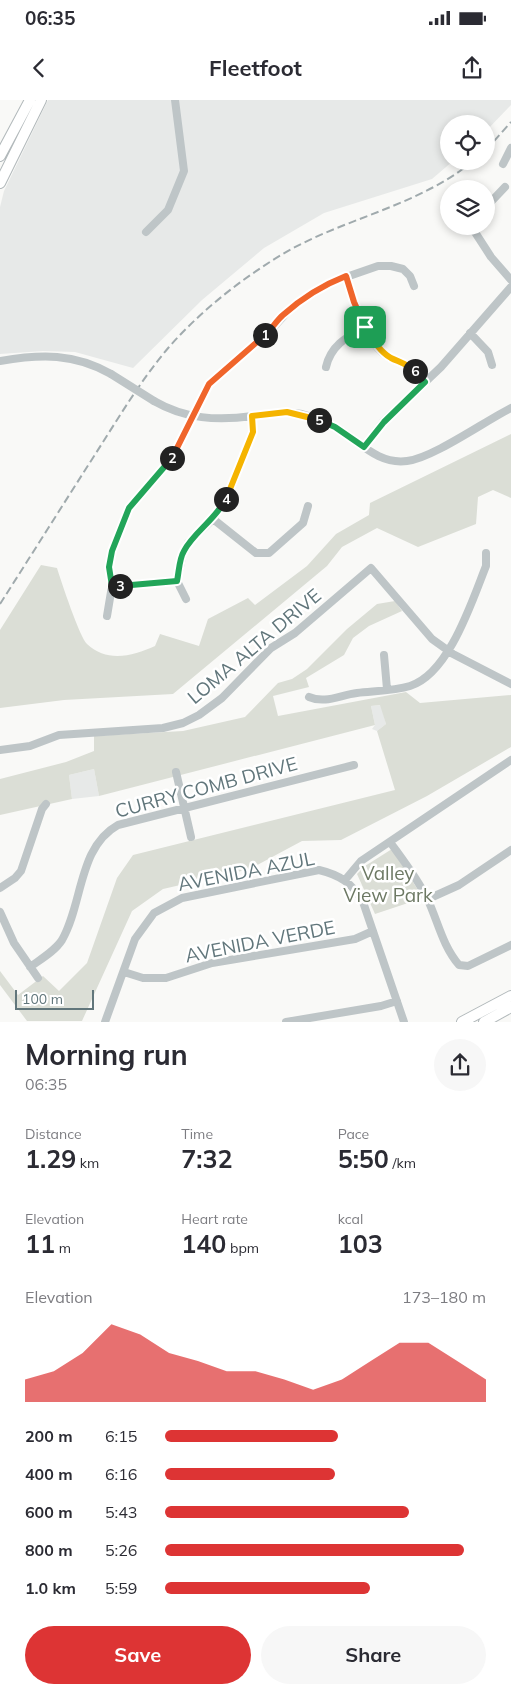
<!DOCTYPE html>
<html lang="en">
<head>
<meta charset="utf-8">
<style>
	:root { --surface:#fff; --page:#f7f7f7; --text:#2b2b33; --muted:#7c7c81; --accent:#dd3434 }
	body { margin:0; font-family:Mulish,sans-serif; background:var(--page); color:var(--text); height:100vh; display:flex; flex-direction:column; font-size:19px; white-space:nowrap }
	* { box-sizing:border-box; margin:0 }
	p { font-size:16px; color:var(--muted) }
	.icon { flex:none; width:28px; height:28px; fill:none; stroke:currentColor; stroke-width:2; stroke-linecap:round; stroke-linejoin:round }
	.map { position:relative; height:922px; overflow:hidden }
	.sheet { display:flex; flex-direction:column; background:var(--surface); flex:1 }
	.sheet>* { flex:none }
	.tools { position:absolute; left:440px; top:15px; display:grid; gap:10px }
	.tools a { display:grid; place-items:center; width:55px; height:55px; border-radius:50%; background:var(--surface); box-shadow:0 2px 8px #0003; font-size:25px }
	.scale { position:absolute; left:15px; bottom:12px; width:79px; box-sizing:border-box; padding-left:5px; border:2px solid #61767b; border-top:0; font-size:14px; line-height:18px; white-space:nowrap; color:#61767b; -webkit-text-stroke:4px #fff; paint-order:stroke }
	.pin { position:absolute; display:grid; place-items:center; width:42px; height:42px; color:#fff; margin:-21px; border-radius:10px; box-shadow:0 2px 8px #0006 }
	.km { position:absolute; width:25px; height:25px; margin:-12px; border-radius:50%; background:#222; color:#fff; font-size:14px; line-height:25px; text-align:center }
	.round { display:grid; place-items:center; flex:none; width:52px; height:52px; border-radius:26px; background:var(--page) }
	.overview { display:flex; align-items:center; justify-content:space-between; height:85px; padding:0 25px }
	h1 { font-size:28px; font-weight:700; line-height:38px }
	.metrics { display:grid; grid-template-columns:repeat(3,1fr); gap:8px; height:85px; padding:5px 25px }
	.metrics div { display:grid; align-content:center }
	.metrics b { font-size:25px; font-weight:700 }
	.metrics small { font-size:14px; font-weight:400 }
	.metrics p { font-size:14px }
	.chart { height:140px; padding:10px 25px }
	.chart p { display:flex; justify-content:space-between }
	.chart svg { width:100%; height:90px; margin-top:5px; fill:var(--accent); opacity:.7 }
	.action { display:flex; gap:10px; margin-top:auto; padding:10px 25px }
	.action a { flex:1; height:58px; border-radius:30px; background:var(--accent); color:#fff; font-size:20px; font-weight:700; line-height:58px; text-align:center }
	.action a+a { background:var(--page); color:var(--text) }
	ul { padding:0 25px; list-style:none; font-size:16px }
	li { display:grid; grid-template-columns:80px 60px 1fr; align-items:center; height:38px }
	li i { height:12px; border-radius:6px; background:var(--accent) }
	.status { display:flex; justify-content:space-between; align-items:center; height:35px; padding:0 25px; background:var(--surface); direction:ltr }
	.status svg { height:14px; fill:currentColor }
	header { display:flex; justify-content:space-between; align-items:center; height:65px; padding:0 25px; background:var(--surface); font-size:22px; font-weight:700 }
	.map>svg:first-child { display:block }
	.built { fill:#e7e9e8 }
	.green { fill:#dbded6 }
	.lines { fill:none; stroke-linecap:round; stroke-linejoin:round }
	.major-casing { stroke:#b2b9bb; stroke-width:12 }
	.minor { stroke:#bec5c7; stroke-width:8 }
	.major { stroke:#fff; stroke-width:10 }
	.rail { stroke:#a0aaad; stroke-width:2; stroke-dasharray:8 4; stroke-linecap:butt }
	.minor-bridge { stroke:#bec5c7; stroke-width:8 }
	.split-1-casing { stroke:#fff; stroke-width:10 }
	.split-2-casing { stroke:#fff; stroke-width:10 }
	.split-3-casing { stroke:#fff; stroke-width:10 }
	.split-4-casing { stroke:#fff; stroke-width:10 }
	.split-5-casing { stroke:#fff; stroke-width:10 }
	.split-6-casing { stroke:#fff; stroke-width:10 }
	.split-7-casing { stroke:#fff; stroke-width:10 }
	.split-1 { stroke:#f0652b; stroke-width:6 }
	.split-2 { stroke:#f0652b; stroke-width:6 }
	.split-3 { stroke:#22a559; stroke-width:6 }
	.split-4 { stroke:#22a559; stroke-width:6 }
	.split-5 { stroke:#f5b400; stroke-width:6 }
	.split-6 { stroke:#22a559; stroke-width:6 }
	.split-7 { stroke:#f5b400; stroke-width:6 }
	.labels { text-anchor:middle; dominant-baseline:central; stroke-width:5; stroke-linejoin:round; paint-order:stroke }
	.street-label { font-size:19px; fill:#61767b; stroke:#fff }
	.park-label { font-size:19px; fill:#6d7964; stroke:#fff }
</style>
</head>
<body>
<div class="status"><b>06:35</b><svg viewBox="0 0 49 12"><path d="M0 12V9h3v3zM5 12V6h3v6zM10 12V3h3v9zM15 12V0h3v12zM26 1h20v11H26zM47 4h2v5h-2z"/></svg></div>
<header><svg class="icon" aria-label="back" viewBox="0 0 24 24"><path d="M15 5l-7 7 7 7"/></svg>Fleetfoot<svg class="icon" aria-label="share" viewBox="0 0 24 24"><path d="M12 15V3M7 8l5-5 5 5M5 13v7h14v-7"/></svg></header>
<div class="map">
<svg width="511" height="922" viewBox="0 0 511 922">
	<rect width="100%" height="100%" fill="#f9f9f7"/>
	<!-- built -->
	<path class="built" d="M48,0H511V5L486,31V24H449V61H453L432,79L324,113L264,148L202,200L133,268L75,252L43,251L0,254V107L4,91Z
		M381,605L386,624L377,631L372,629L375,625L371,606Z
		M94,669L99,696L72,699L69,675Z"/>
	<!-- green -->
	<path class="green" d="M511,334V398L493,390L478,397L476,424L418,447L377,428L342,447L327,466L173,594L64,600L0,608V530L41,465L57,468C61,481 80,538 87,544C107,563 133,556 155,546L160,534L199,546L208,519L248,498L255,505L307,466L336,434L369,415L370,403Z
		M395,501L402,511L369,526L353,538L344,555L306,578L309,587L273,596L278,616L406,592L420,603L511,595V647L427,696L341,740L302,741L250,769L163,789L132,811L82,921H27L0,885V871L18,895L43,876L59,891L87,863L117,778L133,755L395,690L377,631L386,624L380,605L371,606L375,625L99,696L94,669L69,675L72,699L0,715V679L66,662L94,651V636L183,631L245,617L278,583L292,579L307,569L347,529L377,504Z
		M392,749L423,798L375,814L357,774L365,766Z"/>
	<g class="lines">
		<!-- major casing -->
		<g class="major-casing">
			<path id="major" d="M0,56L30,0
				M0,83L41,0
				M462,922L511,896
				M484,922L511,907"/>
		</g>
		<!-- minor -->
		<path class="minor" d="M503,64L511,48
			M486,107L505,87
			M471,126L491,157L511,180
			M146,132L168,110L184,71L175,0
			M346,176C353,201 366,245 390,258C408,267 410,265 425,282
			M470,233L488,252L492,265
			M0,261C41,254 74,253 111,274
			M326,267C331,245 347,237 365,227
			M154,301C185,319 217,321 253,316C269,314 285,311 302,314C313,317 326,322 337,328C359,341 378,365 407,361C433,358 485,321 511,308
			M364,347L383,322L441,267L511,187
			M213,419L256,453H269L303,423L308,406
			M112,486L177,481
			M186,499L177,481L183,453L188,443L213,419L229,393L253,332L252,316
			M107,516L112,486L109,467L112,451L129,408L170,361L209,284L268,233L293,206L329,183L378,166H391L403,169L410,176L414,186
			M384,555L387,589
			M309,597C325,604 340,595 357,593C374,591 394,591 410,586C449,574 472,501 486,466V453
			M0,650L30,646L59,635L163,628L183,623L199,615L222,598L271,548L295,533L371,468L432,539L453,554L511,584
			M176,672L191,737
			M390,742C403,760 417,778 427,798C438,821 442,845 459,865L468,866L511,845
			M345,780L361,761L511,660
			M0,788L15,778L21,771L42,709L46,704
			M428,799L459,785L511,750
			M0,812L14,843L38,878
			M30,867C41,859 55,851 62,840C83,804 78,747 118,725L354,665
			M124,872L143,878H166L212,863L355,839L373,831
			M105,922L135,839L154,813L182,798L319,770C340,775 352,783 363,802L404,922
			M286,922L381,906L397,901"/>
		<!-- major -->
		<use href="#major" class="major"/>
		<!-- rail -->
		<path class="rail" d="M486,50L511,22
			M0,504C32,454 64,403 96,353C119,317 141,280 169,247C199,213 235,184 273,160C336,119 415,109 473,61"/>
		<!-- minor-bridge -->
		<path class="minor-bridge" d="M111,274L154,301"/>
	</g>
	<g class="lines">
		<!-- split-1 casing -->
		<g class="split-1-casing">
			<path id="split-1" d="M265,235C272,229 276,221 283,215C302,198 323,185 346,176L354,202L365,227"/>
		</g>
		<!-- split-2 casing -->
		<g class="split-2-casing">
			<path id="split-2" d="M172,358L209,284L265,235"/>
		</g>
		<!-- split-3 casing -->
		<g class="split-3-casing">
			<path id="split-3" d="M120,486H112L109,467L112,451L129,408L172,358"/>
		</g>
		<!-- split-4 casing -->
		<g class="split-4-casing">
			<path id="split-4" d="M120,486L177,481C179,472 179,459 184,451C193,433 215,420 226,399"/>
		</g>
		<!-- split-5 casing -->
		<g class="split-5-casing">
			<path id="split-5" d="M226,399L253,332L252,316L287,312L319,320"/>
		</g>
		<!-- split-6 casing -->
		<g class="split-6-casing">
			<path id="split-6" d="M319,320L335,327L364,347L384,322L425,282L415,271"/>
		</g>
		<!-- split-7 casing -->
		<g class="split-7-casing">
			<path id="split-7" d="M365,227C372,238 379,251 391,258C399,262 407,264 415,271"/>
		</g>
		<!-- split-1 -->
		<use href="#split-1" class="split-1"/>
		<!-- split-2 -->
		<use href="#split-2" class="split-2"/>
		<!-- split-3 -->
		<use href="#split-3" class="split-3"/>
		<!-- split-4 -->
		<use href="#split-4" class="split-4"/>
		<!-- split-5 -->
		<use href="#split-5" class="split-5"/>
		<!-- split-6 -->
		<use href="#split-6" class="split-6"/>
		<!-- split-7 -->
		<use href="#split-7" class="split-7"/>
	</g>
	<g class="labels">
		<!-- street labels -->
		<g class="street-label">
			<text transform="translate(254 546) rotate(-40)">LOMA ALTA DRIVE</text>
			<text transform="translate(206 687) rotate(-15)">CURRY COMB DRIVE</text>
			<text transform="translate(246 771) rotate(-11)">AVENIDA AZUL</text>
			<text transform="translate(260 841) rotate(-11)">AVENIDA VERDE</text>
		</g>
		<!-- park labels -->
		<g class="park-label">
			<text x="388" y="773">Valley<tspan x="388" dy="22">View Park</tspan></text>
		</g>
	</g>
</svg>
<div class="tools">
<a><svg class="icon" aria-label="locate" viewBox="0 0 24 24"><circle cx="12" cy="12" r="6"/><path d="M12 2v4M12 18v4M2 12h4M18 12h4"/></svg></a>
<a><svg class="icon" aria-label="layers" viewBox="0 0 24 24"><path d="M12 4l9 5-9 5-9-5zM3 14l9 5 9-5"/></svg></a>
</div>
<div class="scale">100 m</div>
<div class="pin" style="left:365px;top:227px;background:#1e9e55"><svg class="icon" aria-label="arrive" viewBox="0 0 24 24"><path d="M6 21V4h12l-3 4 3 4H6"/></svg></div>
<b class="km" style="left:265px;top:235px">1</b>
<b class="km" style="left:172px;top:358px">2</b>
<b class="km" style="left:120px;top:486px">3</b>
<b class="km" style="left:226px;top:399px">4</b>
<b class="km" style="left:319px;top:320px">5</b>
<b class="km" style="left:415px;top:271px">6</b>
</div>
<section class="sheet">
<div class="overview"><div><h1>Morning run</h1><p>06:35</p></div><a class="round"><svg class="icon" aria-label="share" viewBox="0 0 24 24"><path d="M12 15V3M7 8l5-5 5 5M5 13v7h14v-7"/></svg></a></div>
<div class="metrics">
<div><p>Distance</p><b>1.29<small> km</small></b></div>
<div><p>Time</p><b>7:32</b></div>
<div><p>Pace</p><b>5:50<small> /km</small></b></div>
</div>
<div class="metrics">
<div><p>Elevation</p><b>11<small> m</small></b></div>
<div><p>Heart rate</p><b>140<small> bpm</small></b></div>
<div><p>kcal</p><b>103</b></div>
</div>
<div class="chart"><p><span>Elevation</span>173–180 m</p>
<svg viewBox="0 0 160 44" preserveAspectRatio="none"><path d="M0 44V33L10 29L20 20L30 6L40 11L50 20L60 24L70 29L80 29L90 33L100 38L110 33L120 24L130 15L140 15L150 24L160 33V44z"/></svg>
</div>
<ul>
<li><b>200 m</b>6:15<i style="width:54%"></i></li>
<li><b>400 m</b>6:16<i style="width:53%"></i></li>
<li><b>600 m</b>5:43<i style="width:76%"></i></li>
<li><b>800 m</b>5:26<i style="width:93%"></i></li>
<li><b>1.0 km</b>5:59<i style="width:64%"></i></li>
</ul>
<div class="action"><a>Save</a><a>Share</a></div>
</section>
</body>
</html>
